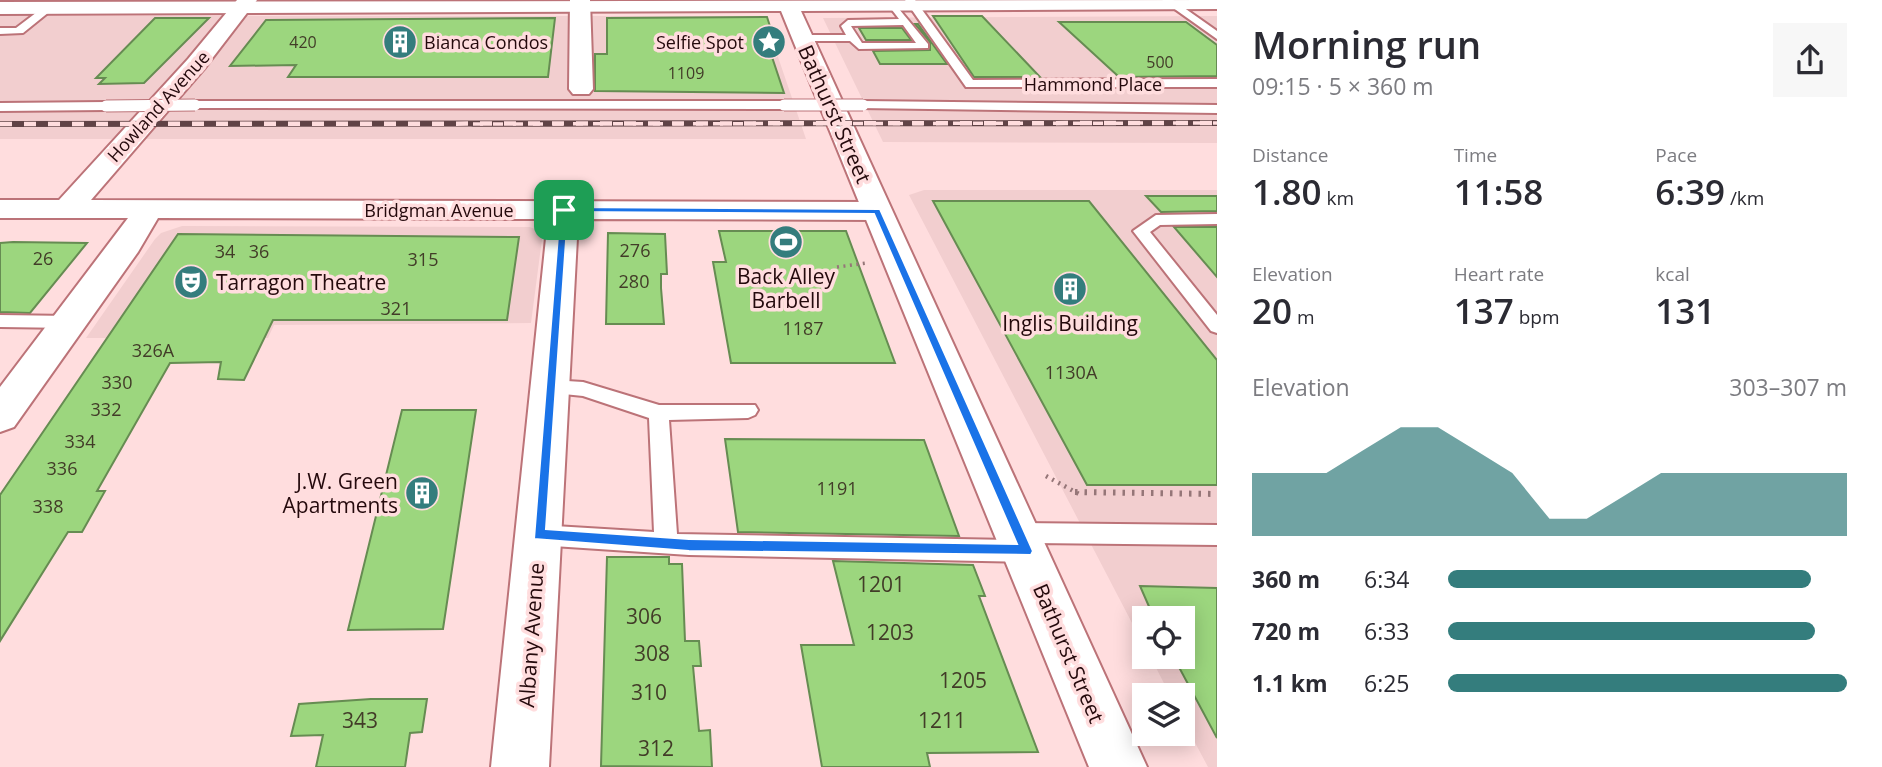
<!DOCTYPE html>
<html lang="en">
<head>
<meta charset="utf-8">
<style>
	:root { --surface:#fff; --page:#f7f7f7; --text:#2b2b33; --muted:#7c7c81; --accent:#347d7d }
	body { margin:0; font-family:"Open Sans",sans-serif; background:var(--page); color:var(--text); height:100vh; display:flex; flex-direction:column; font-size:26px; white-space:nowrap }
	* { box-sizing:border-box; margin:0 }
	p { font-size:23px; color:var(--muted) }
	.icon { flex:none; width:38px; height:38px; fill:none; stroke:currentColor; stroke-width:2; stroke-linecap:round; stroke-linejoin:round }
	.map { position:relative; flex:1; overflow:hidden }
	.drawer { display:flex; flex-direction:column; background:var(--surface); width:665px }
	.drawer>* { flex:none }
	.fabs { position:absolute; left:1132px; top:606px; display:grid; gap:14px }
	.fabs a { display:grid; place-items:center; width:63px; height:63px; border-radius:0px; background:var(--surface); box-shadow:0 4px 18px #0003; font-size:35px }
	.pin { position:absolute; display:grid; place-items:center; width:60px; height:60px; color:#fff; margin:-30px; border-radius:14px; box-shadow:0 4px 10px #0006 }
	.round { display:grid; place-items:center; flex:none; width:74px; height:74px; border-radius:0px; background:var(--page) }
	.summary { display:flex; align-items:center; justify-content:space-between; height:119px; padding:0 35px }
	h1 { font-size:38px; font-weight:600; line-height:52px }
	.figures { display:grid; grid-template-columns:repeat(3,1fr); gap:10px; height:119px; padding:7px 35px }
	.figures div { display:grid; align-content:center }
	.figures b { font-size:35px; font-weight:600 }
	.figures small { font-size:19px; font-weight:400 }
	.figures p { font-size:19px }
	.chart { height:196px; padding:14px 35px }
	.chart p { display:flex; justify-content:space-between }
	.chart svg { width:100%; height:126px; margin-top:7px; fill:var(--accent); opacity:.7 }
	ul { padding:0 35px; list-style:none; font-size:23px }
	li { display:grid; grid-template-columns:112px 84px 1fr; align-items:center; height:52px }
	li i { height:18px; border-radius:9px; background:var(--accent) }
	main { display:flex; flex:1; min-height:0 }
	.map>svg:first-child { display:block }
	.built { fill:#f2cecf }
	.building { fill:#9cd67e; stroke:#668c52; stroke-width:2 }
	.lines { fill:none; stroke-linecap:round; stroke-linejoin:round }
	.lane-casing { stroke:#bc7378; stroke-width:4 }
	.street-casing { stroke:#bc7378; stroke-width:4 }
	.secondary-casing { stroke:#bc7378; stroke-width:4 }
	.path-far2 { stroke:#957678; stroke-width:3.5; stroke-dasharray:2 4.5; stroke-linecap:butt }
	.path-far1 { stroke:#957678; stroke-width:4.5; stroke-dasharray:2 5; stroke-linecap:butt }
	.path { stroke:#957678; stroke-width:6; stroke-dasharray:2.5 7; stroke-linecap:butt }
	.lane { fill:#fff; fill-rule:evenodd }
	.street { fill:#fff; fill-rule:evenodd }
	.secondary { fill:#fff; fill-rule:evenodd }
	.rail-far1-casing { stroke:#604346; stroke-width:5 }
	.rail-casing { stroke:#604346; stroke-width:6 }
	.rail-far1 { stroke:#ffddde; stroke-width:3.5; stroke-dasharray:10; stroke-linecap:butt }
	.rail { stroke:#ffddde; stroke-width:4.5; stroke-dasharray:12; stroke-linecap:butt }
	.lane-bridge-casing { stroke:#bc7378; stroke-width:13; stroke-linecap:butt }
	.lane-bridge { stroke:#fff; stroke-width:11 }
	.route { fill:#1a73e8; stroke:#fff; stroke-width:2; fill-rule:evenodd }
	.labels { text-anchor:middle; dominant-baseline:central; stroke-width:7; stroke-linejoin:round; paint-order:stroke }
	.far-number-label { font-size:16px; fill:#423c28 }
	.far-poi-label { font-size:18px; fill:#24090c; stroke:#ffddde; text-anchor:start }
	.far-street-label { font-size:18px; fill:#24090c; stroke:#ffddde }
	.number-label { font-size:18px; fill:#423c28 }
	.street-label { font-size:21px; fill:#24090c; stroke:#ffddde }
	.poi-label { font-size:21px; fill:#24090c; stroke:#ffddde }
	.near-number-label { font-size:21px; fill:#423c28 }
</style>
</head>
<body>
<main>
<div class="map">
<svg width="1217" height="767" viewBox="0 0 1217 767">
	<rect width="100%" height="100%" fill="#ffddde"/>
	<!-- built -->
	<path class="built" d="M0,16H764L806,139H0Z
		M1217,16V143L883,142L823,18Z
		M924,190H1217V767H1208L1183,720V695H1170L1150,656H1183V618H1144V646L909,195Z
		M182,226L530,227L539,231L542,239L531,323L274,325L268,338H86L155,239L161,233Z"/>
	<!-- building -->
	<path class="building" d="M933,16H982L1040,77H974Z
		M767,17L777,48H769L784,93L595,91V54H607V18Z
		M155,18H209L144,83L99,84L105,78H96Z
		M555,18L548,77H288L296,65L230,66L266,20Z
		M1059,22H1186L1217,45V76L1119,77Z
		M915,24H918L947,64H880L873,51L930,50V42Z
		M859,28H902L911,40H866Z
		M1146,196H1217V211L1161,212Z
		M933,201H1089L1217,360V485H1087Z
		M1174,227H1217V277Z
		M719,231H846L895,363H731L713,262H726Z
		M608,233L665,234L667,274H661V288L664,324H606Z
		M178,234L519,237L507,320H273L244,380L218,379L221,362L170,363L97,491H105L82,532H68L0,641V495Z
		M13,242L87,243L30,313L0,312V243Z
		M402,410H476L443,629L348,630Z
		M725,439L924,440L959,536L738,532Z
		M607,557H669V564H682L685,641H699L701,666H693L699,731L710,730L712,767L601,766Z
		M833,561L973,565L985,596H979L1038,752L927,753L930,767H822L801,645H854Z
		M1140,586L1217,588V738L1173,656H1183V618H1154Z
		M371,699H427L422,732L410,733L405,767H316L323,735L291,736L299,704Z"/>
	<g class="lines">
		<!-- lane casing -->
		<g class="lane-casing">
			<path id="lane" d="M905,0H915L973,80L1217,79V87H966Z
				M1162,0H1173L1217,31V39Z
				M894,3L928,44V48L859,49L850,41H802L797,38L802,35H846L841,26L848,20L899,19L889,6ZM903,25L916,43H862L851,26Z
				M45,6L54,8L23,33L0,34V28H16Z
				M195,101H784L790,105L784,109L191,108V102Z
				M863,101L1217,105V113L859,108V102Z
				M0,103L106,102L112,106L106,110L0,111Z
				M1217,214V224L1160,225L1150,232L1217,315V333L1211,331L1133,231L1156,215Z
				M0,315L71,316L80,322L71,328L0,327Z
				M551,380L583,382L659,405H755L758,410L755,415L748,418L669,420L677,534L1011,540L1008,533L1011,526L1019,523L1217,525V545L1033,543L1037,551L1033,558L1025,562L689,555L538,545L530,542L527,535L530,528L538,525L654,532L649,418L583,396L544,392L541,387L544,382Z"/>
		</g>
		<!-- street casing -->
		<g class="street-casing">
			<path id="street" d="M237,0H257L204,69L91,200L877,202L888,205L892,211L888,217L877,220L578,219L549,767H491L548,219L158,218L138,252L14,427L0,432V387L128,218H0V200H59L188,59Z
				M570,0H590L593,89L589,94H573L569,89Z"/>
		</g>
		<!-- secondary casing -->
		<g class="secondary-casing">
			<path id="secondary" d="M1217,0V9L801,11L1147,767H1089L781,11L0,14V2Z"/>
		</g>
		<!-- path-far2 -->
		<path class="path-far2" d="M837,267L867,263"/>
		<!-- path-far1 -->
		<path class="path-far1" d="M1046,476L1079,494"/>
		<!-- path -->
		<path class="path" d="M1075,492L1217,494"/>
		<!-- lane -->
		<use href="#lane" class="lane"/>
		<!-- street -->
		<use href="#street" class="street"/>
		<!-- secondary -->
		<use href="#secondary" class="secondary"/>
		<!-- rail-far1 casing -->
		<g class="rail-far1-casing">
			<path id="rail-far1" d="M473,124L1217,123"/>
		</g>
		<!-- rail casing -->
		<g class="rail-casing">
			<path id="rail" d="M0,124L1217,123"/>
		</g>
		<!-- rail-far1 -->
		<use href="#rail-far1" class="rail-far1"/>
		<!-- rail -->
		<use href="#rail" class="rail"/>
		<!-- lane-bridge casing -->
		<g class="lane-bridge-casing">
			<path id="lane-bridge" d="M784,105H863
				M106,106L195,105"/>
		</g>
		<!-- lane-bridge -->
		<use href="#lane-bridge" class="lane-bridge"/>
	</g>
	<!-- route -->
	<path class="route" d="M564,207L880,209L1033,551L1031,555L689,551L534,539L560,210ZM568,212L874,214L1017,544L689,539L546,529Z"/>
	<!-- icons -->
	<defs>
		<g id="building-disc" transform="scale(1.75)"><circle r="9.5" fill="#347d7d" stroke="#ffddde"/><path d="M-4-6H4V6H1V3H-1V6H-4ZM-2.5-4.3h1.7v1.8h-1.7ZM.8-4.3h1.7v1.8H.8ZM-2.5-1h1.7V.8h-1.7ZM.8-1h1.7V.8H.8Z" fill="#fff"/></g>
		<g id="sight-disc" transform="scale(1.75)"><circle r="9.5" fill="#347d7d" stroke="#ffddde"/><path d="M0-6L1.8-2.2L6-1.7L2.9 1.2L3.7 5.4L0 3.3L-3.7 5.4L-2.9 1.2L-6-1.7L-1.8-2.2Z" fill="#fff"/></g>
		<g id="stadium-disc" transform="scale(1.75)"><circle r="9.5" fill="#347d7d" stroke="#ffddde"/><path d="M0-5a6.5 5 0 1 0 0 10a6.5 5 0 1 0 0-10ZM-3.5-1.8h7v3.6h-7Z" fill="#fff"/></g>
		<g id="theatre-disc" transform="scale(1.75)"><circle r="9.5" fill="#347d7d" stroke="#ffddde"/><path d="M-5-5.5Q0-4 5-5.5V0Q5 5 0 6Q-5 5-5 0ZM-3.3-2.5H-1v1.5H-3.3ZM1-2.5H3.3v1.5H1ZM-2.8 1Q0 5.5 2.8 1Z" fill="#fff"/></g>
	</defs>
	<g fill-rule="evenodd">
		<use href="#building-disc" x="400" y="42"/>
		<use href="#sight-disc" x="769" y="42"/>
		<use href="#stadium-disc" x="786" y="242"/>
		<use href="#theatre-disc" x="191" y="282"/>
		<use href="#building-disc" x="1070" y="289"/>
		<use href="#building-disc" x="422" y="493"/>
	</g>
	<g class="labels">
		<!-- far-number labels -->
		<g class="far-number-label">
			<text x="303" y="42">420</text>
			<text x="1160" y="62">500</text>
			<text x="686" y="73">1109</text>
		</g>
		<!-- far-poi labels -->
		<g class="far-poi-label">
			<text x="424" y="42">Bianca Condos</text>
			<text x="744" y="42" text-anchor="end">Selfie Spot</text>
		</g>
		<!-- far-street labels -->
		<g class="far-street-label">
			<text x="1093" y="84">Hammond Place</text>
			<text transform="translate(158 106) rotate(-48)">Howland Avenue</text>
			<text x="439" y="210">Bridgman Avenue</text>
		</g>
		<!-- number labels -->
		<g class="number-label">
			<text x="635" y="250">276</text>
			<text x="225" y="251">34</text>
			<text x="259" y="251">36</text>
			<text x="43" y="258">26</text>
			<text x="423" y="259">315</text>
			<text x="634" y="281">280</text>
			<text x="396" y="308">321</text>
			<text x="803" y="328">1187</text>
			<text x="153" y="350">326A</text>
			<text x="1071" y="372">1130A</text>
			<text x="117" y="382">330</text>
			<text x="106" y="409">332</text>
			<text x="80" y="441">334</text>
			<text x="62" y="468">336</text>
			<text x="837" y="488">1191</text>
			<text x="48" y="506">338</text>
		</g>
		<!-- street labels -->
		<g class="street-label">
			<text transform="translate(835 114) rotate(66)">Bathurst Street</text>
			<text transform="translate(531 635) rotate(-86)">Albany Avenue</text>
			<text transform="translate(1069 653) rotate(67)">Bathurst Street</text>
		</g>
		<!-- poi labels -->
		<g class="poi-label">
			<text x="786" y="276">Back Alley<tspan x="786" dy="24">Barbell</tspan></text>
			<text x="216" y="282" text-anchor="start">Tarragon Theatre</text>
			<text x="1070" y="323">Inglis Building</text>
			<text x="398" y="481" text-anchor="end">J.W. Green<tspan x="398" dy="24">Apartments</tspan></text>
		</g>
		<!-- near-number labels -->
		<g class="near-number-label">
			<text x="881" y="584">1201</text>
			<text x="644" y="616">306</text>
			<text x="890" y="632">1203</text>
			<text x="652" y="653">308</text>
			<text x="963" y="680">1205</text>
			<text x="649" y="692">310</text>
			<text x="360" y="720">343</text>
			<text x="942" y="720">1211</text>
			<text x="656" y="748">312</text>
		</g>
	</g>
</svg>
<div class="fabs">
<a><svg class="icon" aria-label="locate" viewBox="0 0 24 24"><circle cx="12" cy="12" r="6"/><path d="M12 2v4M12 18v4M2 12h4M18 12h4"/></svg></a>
<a><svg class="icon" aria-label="layers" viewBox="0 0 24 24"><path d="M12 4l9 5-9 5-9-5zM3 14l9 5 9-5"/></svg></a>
</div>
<div class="pin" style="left:564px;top:210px;background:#1e9e55"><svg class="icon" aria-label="arrive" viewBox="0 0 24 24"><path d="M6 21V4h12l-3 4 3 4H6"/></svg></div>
</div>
<section class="drawer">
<div class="summary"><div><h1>Morning run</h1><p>09:15 · 5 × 360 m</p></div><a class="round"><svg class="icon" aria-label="share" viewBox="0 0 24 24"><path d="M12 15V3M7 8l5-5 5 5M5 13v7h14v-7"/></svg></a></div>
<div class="figures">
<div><p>Distance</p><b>1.80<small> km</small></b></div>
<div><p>Time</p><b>11:58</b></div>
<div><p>Pace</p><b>6:39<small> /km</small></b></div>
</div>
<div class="figures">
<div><p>Elevation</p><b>20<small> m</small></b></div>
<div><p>Heart rate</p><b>137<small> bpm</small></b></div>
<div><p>kcal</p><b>131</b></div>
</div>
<div class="chart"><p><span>Elevation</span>303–307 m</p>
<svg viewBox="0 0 160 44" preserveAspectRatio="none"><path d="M0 44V22L10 22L20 22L30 14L40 6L50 6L60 14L70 22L80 38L90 38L100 30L110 22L120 22L130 22L140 22L150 22L160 22V44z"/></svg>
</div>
<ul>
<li><b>360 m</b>6:34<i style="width:91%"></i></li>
<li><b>720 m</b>6:33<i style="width:92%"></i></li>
<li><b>1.1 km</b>6:25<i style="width:100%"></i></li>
</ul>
</section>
</main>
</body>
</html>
